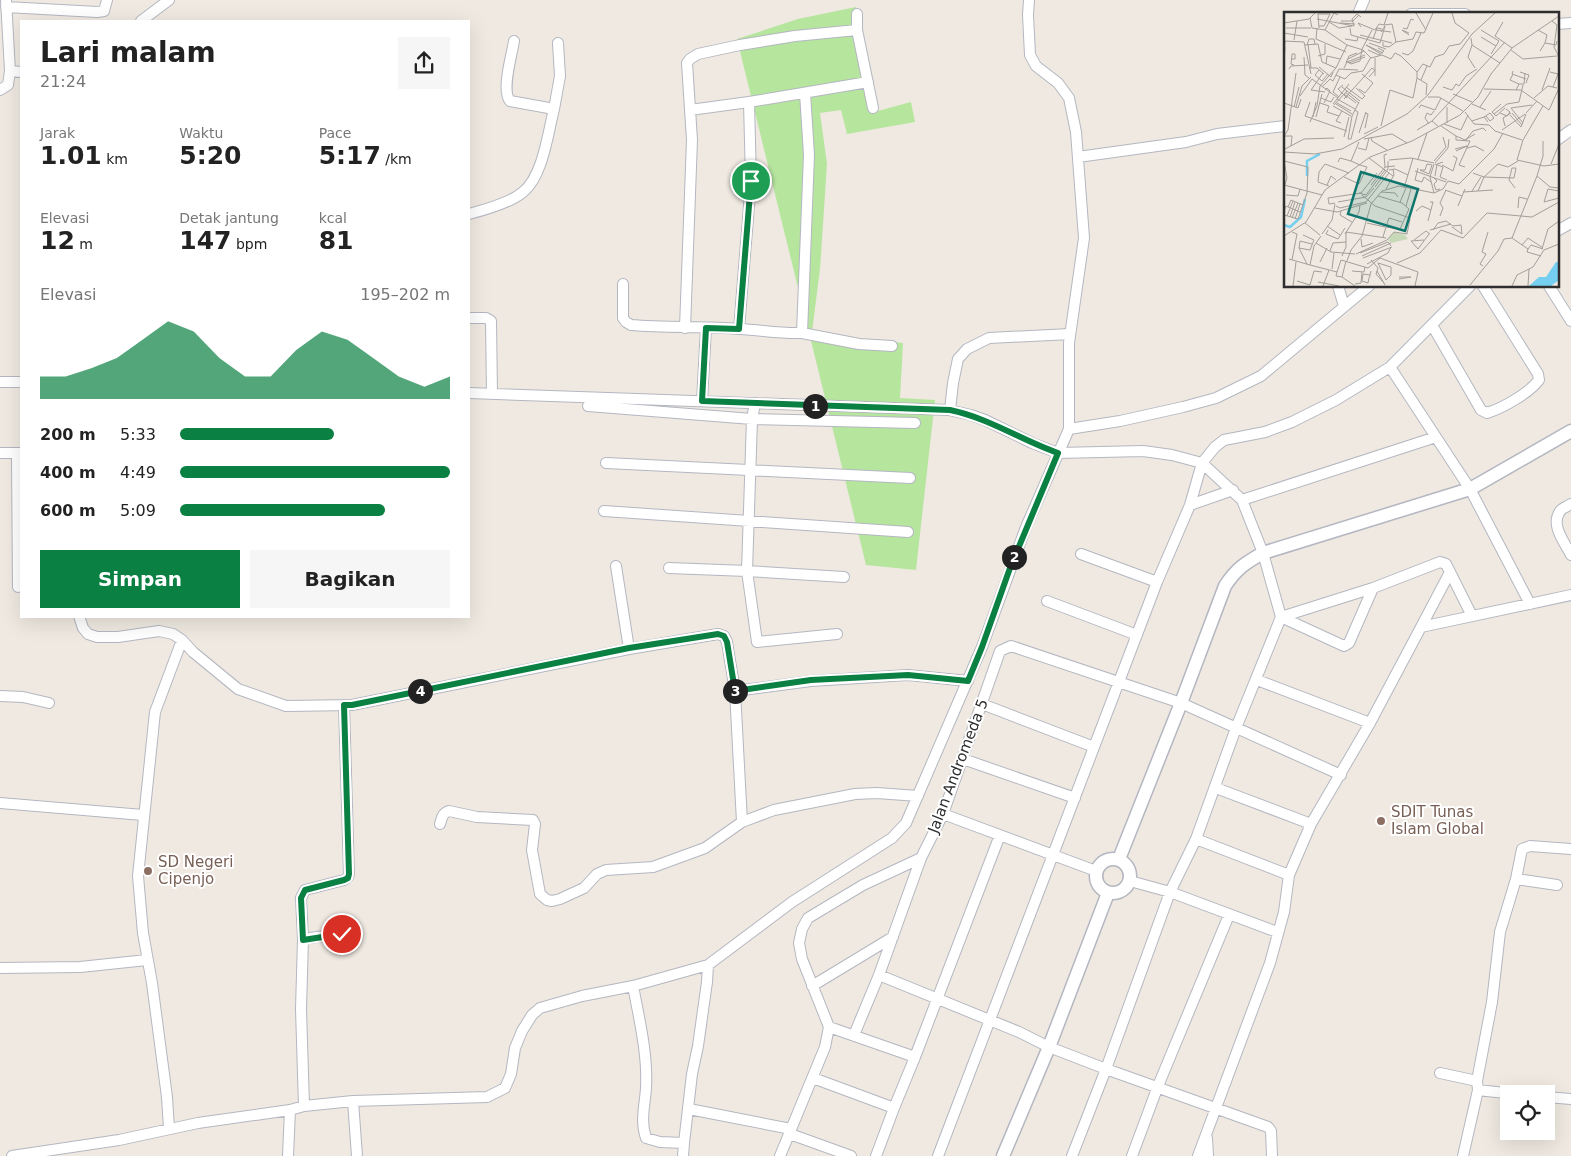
<!DOCTYPE html>
<html lang="id">
<head>
<meta charset="utf-8">
<style>
	:root { --surface:#fff; --page:#f6f6f6; --text:#222; --muted:#767676; --accent:#0b8043 }
	body { margin:0; font-family:"DejaVu Sans",sans-serif; background:var(--page); color:var(--text); height:100vh; display:flex; flex-direction:column; font-size:19px; white-space:nowrap }
	* { box-sizing:border-box; margin:0 }
	p { font-size:16px; color:var(--muted) }
	.icon { flex:none; width:28px; height:28px; fill:none; stroke:currentColor; stroke-width:2; stroke-linecap:round; stroke-linejoin:round }
	.map { position:relative; flex:1; overflow:hidden }
	.details { position:absolute; left:20px; top:20px; width:450px; height:598px; display:flex; flex-direction:column; background:var(--surface); border-radius:0px; box-shadow:0 5px 20px #0002 }
	.details>* { flex:none }
	.tools { position:absolute; left:1500px; top:1085px; display:grid; gap:10px }
	.tools a { display:grid; place-items:center; width:55px; height:55px; border-radius:0px; background:var(--surface); box-shadow:0 5px 20px #0002; font-size:25px }
	.pin { position:absolute; display:grid; place-items:center; width:42px; height:42px; color:#fff; margin:-21px; border:2px solid #fff; border-radius:50%; box-shadow:0 1px 5px #0007 }
	.km { position:absolute; width:25px; height:25px; margin:-12px; border-radius:50%; background:#222; color:#fff; font-size:14px; line-height:25px; text-align:center }
	.round { display:grid; place-items:center; flex:none; width:52px; height:52px; border-radius:0px; background:var(--page) }
	.summary { display:flex; align-items:center; justify-content:space-between; height:85px; padding:0 20px }
	h1 { font-size:28px; font-weight:600; line-height:38px }
	.metrics { display:grid; grid-template-columns:repeat(3,1fr); gap:8px; height:85px; padding:5px 20px }
	.metrics div { display:grid; align-content:center }
	.metrics b { font-size:25px; font-weight:600 }
	.metrics small { font-size:14px; font-weight:400 }
	.metrics p { font-size:14px }
	.chart { height:140px; padding:10px 20px }
	.chart p { display:flex; justify-content:space-between }
	.chart svg { width:100%; height:90px; margin-top:5px; fill:var(--accent); opacity:.7 }
	.cta { display:flex; gap:10px; margin-top:auto; padding:10px 20px }
	.cta a { flex:1; height:58px; border-radius:0px; background:var(--accent); color:#fff; font-size:20px; font-weight:600; line-height:58px; text-align:center }
	.cta a+a { background:var(--page); color:var(--text) }
	ul { padding:0 20px; list-style:none; font-size:16px }
	li { display:grid; grid-template-columns:80px 60px 1fr; align-items:center; height:38px }
	li i { height:12px; border-radius:6px; background:var(--accent) }
	.map>svg:first-child { display:block }
	.green { fill:#b6e59e }
	.lines { fill:none; stroke-linecap:round; stroke-linejoin:round }
	.minor-casing { stroke:#b4b7c1; stroke-width:12 }
	.tertiary-casing { stroke:#b4b7c1; stroke-width:15 }
	.minor { stroke:#fff; stroke-width:10 }
	.tertiary { stroke:#fff; stroke-width:12 }
	.route-casing { stroke:#fff; stroke-width:10 }
	.route { stroke:#0b8043; stroke-width:6 }
	.education-dot { fill:#8d6e63; stroke:#fff; stroke-width:2 }
	.labels { text-anchor:middle; dominant-baseline:central; stroke-width:4; stroke-linejoin:round; paint-order:stroke }
	.street-label { font-size:15px; fill:#2e2e2e; stroke:#fff }
	.education-label { font-size:15px; fill:#785e54; stroke:#fff; text-anchor:start }
	.inset-river { fill:none; stroke:#75cff0; stroke-width:2.5 }
	.inset-road { fill:none; stroke:#a29e99; stroke-width:1 }
	.view { fill:#0f766e; fill-opacity:0.15; stroke:#0f766e; stroke-width:2.5 }
	.inset-edge { fill:none; stroke:#2e2e2e; stroke-width:2.5 }
</style>
</head>
<body>
<div class="map">
<svg width="1571" height="1156" viewBox="0 0 1571 1156">
	<rect width="100%" height="100%" fill="#efe9e1"/>
	<!-- green -->
	<path class="green" d="M856,7L874,112L911,102L915,122L847,134L841,110L820,113L827,164L820,269L812,332L828,335L903,343L900,398L935,400L916,570L866,565L737,39L798,19Z"/>
	<g class="lines">
		<!-- minor casing -->
		<g class="minor-casing">
			<path id="minor" d="M6,7L97,12L104,11L107,0
				M857,14V30L873,108
				M1358,14L1364,0
				M1411,14H1465
				M141,21L169,0
				M1557,24L1571,23
				M10,71L21,72
				M0,90L8,85L10,71L6,0
				M805,93L809,155L802,333L859,344L892,346
				M749,102L868,82
				M554,109L560,76L558,43
				M690,110L749,102L751,181L739,329
				M1557,140L1571,130
				M1078,157L1186,142L1217,134L1285,126
				M469,214C484,210 512,202 523,192C543,176 548,133 554,109L510,101C501,90 512,55 514,41
				M1557,231L1571,223
				M623,284V318L626,322L631,325C667,328 704,326 740,329C761,330 781,334 802,333
				M1338,286L1344,306
				M1549,286L1571,321
				M469,318H486L491,321L492,394
				M1432,325L1481,410L1487,413C1503,408 1529,393 1539,380L1538,374L1483,286
				M685,328L692,140L687,63L690,59L698,54L740,45L795,36L857,30
				M1390,367L1470,489L1530,604
				M0,382H21
				M469,393L949,410L971,415L985,420L1032,443L1058,453L1143,451L1172,455L1202,463L1242,500L1263,553L1281,617L1344,646L1349,643L1373,588
				M702,401L706,328
				M755,403L752,419L747,571L757,642L837,634
				M588,406L752,419L915,423
				M950,410L953,383L958,359L967,349L989,338L1070,334
				M1069,429L1120,421L1183,407L1216,398L1261,376L1369,286
				M0,453H21
				M17,453L18,587
				M606,463L910,478
				M1242,500L1436,437
				M1571,504C1568,506 1563,508 1561,510C1549,524 1565,543 1571,555
				M1190,505L1233,490
				M604,511L908,532
				M1081,554L1157,582
				M616,566L629,649
				M669,568L747,571L844,577
				M1047,601L1137,635
				M79,616L83,628L88,634L97,637H118L159,631L173,634L182,640L193,652L238,689L286,706L352,705L629,649L718,634L724,636L727,642L735,691L742,822
				M1421,627L1450,572
				M1257,680L1370,723
				M735,691L811,681L908,675L968,681
				M0,696L23,697L49,703
				M982,704L1094,747
				M963,759L1075,798
				M1216,788L1311,824
				M0,803L143,815
				M943,814L1096,871
				M440,824C442,818 442,813 449,811L477,817L533,820L535,824L532,850L540,894L547,900L552,901L560,899L584,888L597,874L606,870L653,867L705,848L742,822L774,810L855,794L877,793L918,796
				M1196,839L1289,875
				M1516,879L1557,885
				M1130,881L1170,892L1277,932
				M303,939L352,932
				M0,968L80,967L147,960
				M879,975L1019,1032L1049,1047L1106,1069L1268,1127L1271,1131L1272,1156
				M633,986C639,1018 648,1055 646,1088C645,1105 640,1120 646,1138L660,1142L684,1143L692,1074L698,1046L707,982L708,965
				M812,986L893,937
				M829,1027L915,1057
				M854,1035L879,975L921,858L943,814L1000,651L1011,646L1181,703L1341,775
				M1440,1073L1477,1081
				M813,1078L894,1108
				M1478,1090L1514,1094
				M1546,1097L1571,1099
				M353,1101L357,1156
				M304,1106L301,1009L303,939L301,898L305,890L344,880L348,877L349,874L344,705
				M689,1109L791,1129
				M169,1129L167,1097L152,983L143,933L138,876L155,712L182,640
				M790,1134L851,1156
				M1207,1138L1208,1156
				M12,1156L119,1140L198,1123L290,1110L304,1106L353,1101L487,1097L505,1088L511,1074L515,1048L522,1031L532,1015L540,1008L582,996L633,986L708,965L792,902L892,838L906,823L982,647L1026,527L1069,429V343L1084,238L1076,132L1069,98L1058,83L1036,66L1030,55L1028,15L1029,0
				M288,1156L290,1110
				M683,1156L684,1143
				M780,1156L825,1047L829,1027L802,959L799,943L802,929L808,918L863,885L921,858
				M876,1156L894,1108L915,1057L1000,835
				M938,1156L1157,582L1190,505L1202,463L1215,447L1224,440L1265,432L1292,422L1336,400L1390,367L1470,286
				M1072,1156L1106,1069L1170,892L1196,839L1236,728L1281,617L1373,588L1440,562L1446,564L1472,616
				M1132,1156L1158,1086L1229,915
				M1198,1156L1270,963L1284,912L1289,875L1311,824L1370,723L1421,627L1571,595
				M1463,1156L1478,1090L1477,1081L1492,1002L1500,932L1516,879L1522,849L1530,846L1571,849"/>
		</g>
		<!-- tertiary casing -->
		<g class="tertiary-casing">
			<path id="tertiary" d="M1096 876a17 17 0 1 1 34 0a17 17 0 1 1-34 0Z
				M1119,859L1181,703L1225,586C1236,569 1245,563 1263,553L1470,489L1571,431
				M1003,1156L1049,1047L1108,893"/>
		</g>
		<!-- minor -->
		<use href="#minor" class="minor"/>
		<!-- tertiary -->
		<use href="#tertiary" class="tertiary"/>
	</g>
	<g class="lines">
		<!-- route casing -->
		<g class="route-casing">
			<path id="route" d="M342,934L303,940L301,898L305,890L344,880L348,878L349,874L344,705H352L629,648L718,634L724,636L727,642L735,691L811,680L908,675L968,681L982,647L1010,568L1058,453C1021,440 989,418 950,410L702,401L706,328L739,329L751,181"/>
		</g>
		<!-- route -->
		<use href="#route" class="route"/>
	</g>
	<!-- markers -->
	<g class="education-dot">
		<circle cx="1381" cy="821" r="5"/>
		<circle cx="148" cy="871" r="5"/>
	</g>
	<g class="labels">
		<!-- street labels -->
		<g class="street-label">
			<text transform="translate(958 766) rotate(-69)">Jalan Andromeda 5</text>
		</g>
		<!-- education labels -->
		<g class="education-label">
			<text x="1391" y="812">SDIT Tunas<tspan x="1391" dy="17">Islam Global</tspan></text>
			<text x="158" y="862">SD Negeri<tspan x="158" dy="17">Cipenjo</tspan></text>
		</g>
	</g>
	<!-- overview -->
	<g transform="translate(1284 12)">
		<rect width="275" height="275" fill="#efe9e1"/>
		<path d="M110,220L121,223L124,227L107,231L104,228Z" fill="#c8d9b8"/>
		<path d="M272,250H275V268L267,274H245L255,265H262Z" fill="#75cff0"/>
		<path class="inset-river" d="M23,164V149L36,142M0,213L6,215L17,205L21,187"/>
		<path class="inset-road" d="M104,1L100,13L108,12L112,30L129,27L132,20L140,21L149,1M132,1L142,18M168,1L171,11L185,21M26,6L28,16L41,18L63,33L79,38L87,46L98,43L107,47L111,41L117,44L133,60V66L143,72L142,83M33,7L70,14L68,7L73,2L77,5M57,9H69L75,3M268,9L273,13L270,35L275,45M45,10L55,16L68,14M219,10L211,24L228,36M0,11L25,7L31,1M56,11L71,12M35,14H40L46,2M77,15L74,11L91,18L95,12L100,13M2,16H27M33,16L32,27L62,40M35,16L34,2H46M66,16L67,23L96,31L101,14L97,20M119,16L123,17L127,7L130,8M41,18L50,1L54,3M92,18L107,20M197,18L215,29L207,42M254,18L263,23L261,31M0,21L24,25M76,23L108,31M125,23L118,18L125,21M197,25L212,34M187,26L188,33L216,51M61,27L73,29L74,25M89,27L93,16L98,17M10,28L13,9M0,29L20,30L27,62M99,30V34L105,35L112,30M85,31L102,37M24,32L27,56M21,33L34,32L38,50L52,56M23,33L25,27H30L31,32M188,33L184,45L191,56M78,37L88,18M84,38L95,43L100,39L94,36M227,38L239,47L273,44M256,39L261,31L272,33L273,29M118,41L124,43L129,39L137,21M97,42L82,33L99,41M34,44L41,42V32M20,45L21,63L25,66M0,46L1,29M91,46V64M7,47H11V42H8L7,52L10,53M64,47L80,39M62,49L67,52L76,49L78,37M62,51L65,44L73,41M65,51L81,45M0,52L1,35M42,52L43,44L56,47M35,55L47,65L49,60M26,56H33L40,62M60,56L63,50L81,43M5,57L7,54L24,53M55,57L74,58M35,58L31,63L38,69L44,62M229,59L228,62L242,67M133,60L139,52L146,55L151,45L160,42L165,34L176,32L185,21M236,60L245,63L242,71M266,60L274,62L269,75M39,61L27,78L41,80M229,62L226,68L235,72M52,63L61,67L67,61L79,59L87,45M137,68L143,54M59,73L54,77L63,86M38,75L46,67L49,69L55,57M58,75L76,89M62,75L78,87L81,84L72,76M159,75L168,78L172,72L175,74L182,64L193,57M75,77L81,81L89,71L78,62M200,77L237,78L265,98L275,76M232,78L235,72H240L241,61M258,78L266,56M61,80L75,91M60,82L72,91M169,82L188,90M16,84L28,67L54,86M55,85L49,80L56,65M144,85H155L179,99M37,86L47,90L50,85M250,86L264,74L273,76M53,87L71,97M60,87L88,56L91,58L85,65M26,90L21,104L63,119M0,91L14,96L17,87M36,91L45,94L43,100L55,104M40,91L46,79L43,76L41,78M53,91L67,99M49,92L65,72M52,92L68,102M188,92L202,98M217,92L208,100L212,104L221,96M50,93L63,79M49,94L67,104M259,94L239,128L233,148L260,154L275,152M10,95L15,75M12,95L18,74L27,65M163,95V111M196,95L207,79M135,96L137,93L151,98L157,86M71,98L74,100L67,127H64L68,104L75,90M181,100L190,112L205,113L211,119L238,128M216,101L223,104L226,100L222,97M228,101L238,113M242,101L253,89M210,102L223,92L235,90L239,73M226,103L237,115L242,102M29,105L32,90M32,105L38,82M200,105L206,101L210,106L206,109L202,104M148,109L221,30M188,109L200,105L204,110M26,110L33,94L36,74L52,56L63,33M57,111L52,109L58,99M239,111L227,96L248,93M145,112L141,106L143,101L147,103L150,99M160,112L177,118L184,103M97,114L106,78L129,86L133,66M157,114L172,124V128L186,129L175,153L181,155M221,114L219,106L227,101M81,116L84,102L81,101M133,118L148,109L154,114M218,118L241,102M75,121L82,100M80,122L94,115M0,124L4,118L12,61M0,124H8L7,134M172,124L181,128L191,122M60,125L65,105M87,125L88,129L103,138M80,127L108,122L123,131M181,129L189,119L199,116L202,119M259,129V144L253,164L266,175L275,176M75,130L67,149L76,153M74,136L82,138L85,126M183,136L191,134L200,139M1,137L20,127L50,126M171,137L183,134L172,139M0,140L31,142L58,137L123,102L144,83L188,22L211,1M85,146L109,164M134,147L143,121M105,148L127,146L150,151M0,149L3,166L0,176M150,149L162,135L159,125M54,150L56,146L67,149M151,151L164,136L165,127M151,152L159,155L156,165L163,168M267,152L275,132M158,153L169,159L173,146L169,144M101,155L100,143L103,142M134,156L131,168L138,170L140,165L147,170M105,158L111,157L124,163M136,158L145,162L148,153M136,158H141L143,152L148,153M131,159L162,170M189,161L200,165L214,152L224,155L234,149M151,164L153,152L159,150M60,165L75,172L83,155L76,153M149,165L153,169L150,172L152,178L156,177M0,173L38,183M43,173L47,164L52,168M87,173L101,155L111,154M45,174L34,170L35,160L41,152L65,161M91,175L104,157V149M120,176L129,146M231,176L225,168L228,156H232M102,177L110,163L109,157M161,178L178,184M188,179L197,165M194,179L200,165L230,166L232,156M97,180L111,181L114,185M179,180L209,178M75,181L82,183L101,158M150,181L146,165L150,152M2,183L14,184L16,177M78,183L91,194L126,206M94,184L118,191L125,197M54,190L82,185L90,176M116,190L122,176M260,190L264,177L275,179M260,190L275,186M51,191L45,192L44,186L77,181L93,161M52,194L56,196L82,190L105,161M122,194L127,177M174,194L181,177M4,195L7,188L19,193M31,196L53,200L83,191M234,196L235,185L243,187M0,199L2,194L16,200M57,199L56,203L68,210M132,199L138,194L147,198M0,203L14,207L23,181L24,155L0,149M3,204L9,189M156,204L159,196L156,191L162,178M6,205L11,190M8,206L14,191M11,207L16,192M144,209L149,190H146M21,211L36,223M83,211L101,215M103,212L105,206L118,210M43,214L56,223M44,218L42,222L54,227L61,216M146,218L167,212M149,218L154,211L162,209L169,214L177,213L178,222L168,215M8,220L13,222L8,248M38,222L48,208L51,192M61,222L75,200L76,193M19,223L30,228L26,238M0,224L22,210L41,178L86,145L128,129L176,103L194,85L207,62L228,36L275,4M99,225L102,215L116,217L125,197M228,226L244,237L247,233L259,237M77,227L78,235L89,231M130,228L142,219L146,222M32,231L47,240L71,242M238,233L244,226L259,236M15,236L23,252M134,237L127,229L140,228M134,237L145,222M244,237L243,240L257,244M258,237L264,217L275,209M26,238L15,236L16,229L28,232M46,239L49,231L62,230M76,241L104,230L107,234M72,242L103,228L110,220L123,222L126,207M58,244L62,235V220L102,226M78,244L107,231M79,246L108,235M5,247L26,253L30,234L37,224M87,248L94,256L92,262L100,271M63,249L67,238L78,224L87,192L98,179L115,174L150,181L159,177L164,169L175,172L210,137L219,121M36,250L43,236M94,251L107,255V263L102,268M94,251L102,268M113,251L136,241L157,218L179,226L203,201L248,205L275,190M83,252L104,241L107,235M26,253L53,260M199,254L196,252L202,242L198,240L204,220M48,257L50,241M68,259L80,260L81,255M93,259L101,273M53,260L57,248L84,256L96,246L134,260L131,274M53,260L52,264L58,265L62,249M86,263L79,262L78,269L84,271L85,266L86,264V263L87,259M58,265L71,274M115,267L127,265H115M13,269L26,273L30,259L38,260M34,270L55,274M71,272L77,271L78,260M186,273L214,239L220,227L228,226L253,164M9,274L12,250M39,274L45,258M228,274L233,263L249,255L260,238L275,232M244,274L245,257"/>
		<path class="view" d="M77,160L134,177L121,219L64,202Z"/>
		<rect width="275" height="275" class="inset-edge"/>
	</g>
</svg>
<div class="tools">
<a><svg class="icon" aria-label="locate" viewBox="0 0 24 24"><circle cx="12" cy="12" r="6"/><path d="M12 2v4M12 18v4M2 12h4M18 12h4"/></svg></a>
</div>
<div class="pin" style="left:751px;top:181px;background:#1e9e55"><svg class="icon" aria-label="arrive" viewBox="0 0 24 24"><path d="M6 21V4h12l-3 4 3 4H6"/></svg></div>
<div class="pin" style="left:342px;top:934px;background:#d93025"><svg class="icon" aria-label="check" viewBox="0 0 24 24"><path d="M5 12l5 5 9-10"/></svg></div>
<b class="km" style="left:815px;top:406px">1</b>
<b class="km" style="left:1014px;top:557px">2</b>
<b class="km" style="left:735px;top:691px">3</b>
<b class="km" style="left:420px;top:691px">4</b>
<section class="details">
<div class="summary"><div><h1>Lari malam</h1><p>21:24</p></div><a class="round"><svg class="icon" aria-label="share" viewBox="0 0 24 24"><path d="M12 15V3M7 8l5-5 5 5M5 13v7h14v-7"/></svg></a></div>
<div class="metrics">
<div><p>Jarak</p><b>1.01<small> km</small></b></div>
<div><p>Waktu</p><b>5:20</b></div>
<div><p>Pace</p><b>5:17<small> /km</small></b></div>
</div>
<div class="metrics">
<div><p>Elevasi</p><b>12<small> m</small></b></div>
<div><p>Detak jantung</p><b>147<small> bpm</small></b></div>
<div><p>kcal</p><b>81</b></div>
</div>
<div class="chart"><p><span>Elevasi</span>195–202 m</p>
<svg viewBox="0 0 160 44" preserveAspectRatio="none"><path d="M0 44V33L10 33L20 29L30 24L40 15L50 6L60 11L70 24L80 33L90 33L100 20L110 11L120 15L130 24L140 33L150 38L160 33V44z"/></svg>
</div>
<ul>
<li><b>200 m</b>5:33<i style="width:57%"></i></li>
<li><b>400 m</b>4:49<i style="width:100%"></i></li>
<li><b>600 m</b>5:09<i style="width:76%"></i></li>
</ul>
<div class="cta"><a>Simpan</a><a>Bagikan</a></div>
</section>
</div>
</body>
</html>
